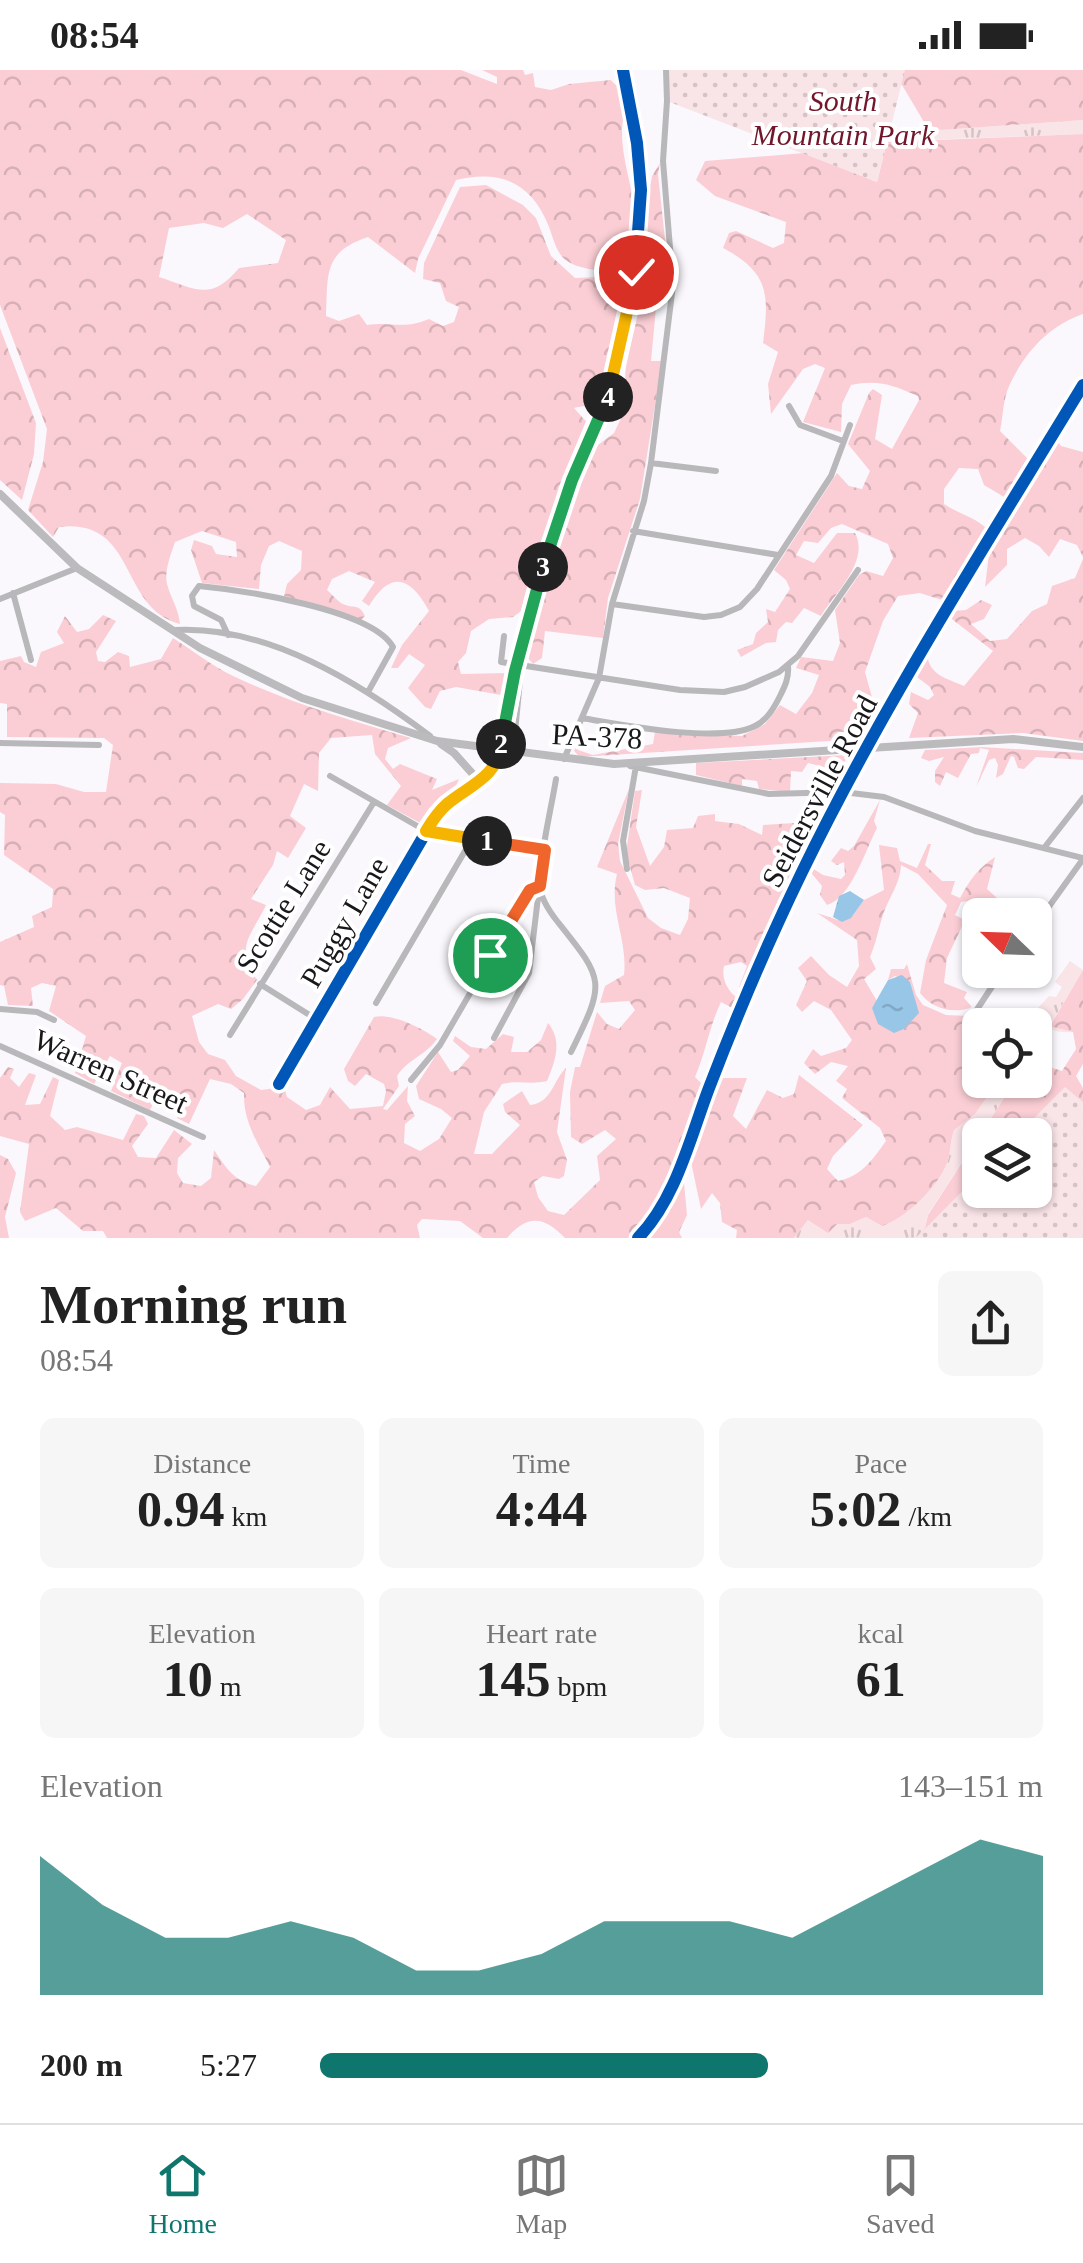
<!DOCTYPE html>
<html lang="en">
<head>
<meta charset="utf-8">
<style>
	:root { --surface:#fff; --page:#f6f6f6; --text:#222; --muted:#767676; --line:#e0e0e0; --accent:#0f766e }
	body { margin:0; font-family:"Times New Roman",serif; background:var(--page); color:var(--text); height:100vh; display:flex; flex-direction:column; font-size:38px; white-space:nowrap }
	* { box-sizing:border-box; margin:0 }
	p { font-size:32px; color:var(--muted) }
	.icon { flex:none; width:55px; height:55px; fill:none; stroke:currentColor; stroke-width:2; stroke-linecap:round; stroke-linejoin:round }
	.map { position:relative; height:1168px; overflow:hidden }
	.drawer { display:flex; flex-direction:column; background:var(--surface); flex:1 }
	.drawer>* { flex:none }
	.needle { width:65px; rotate:293deg }
	.buttons { position:absolute; left:962px; top:828px; display:grid; gap:20px }
	.buttons a { display:grid; place-items:center; width:90px; height:90px; border-radius:15px; background:var(--surface); box-shadow:0 2px 8px #0004; font-size:50px }
	.pin { position:absolute; display:grid; place-items:center; width:85px; height:85px; color:#fff; margin:-42px; border:5px solid #fff; border-radius:50%; box-shadow:0 2px 10px #0007 }
	.km { position:absolute; width:50px; height:50px; margin:-25px; border-radius:50%; background:#222; color:#fff; font-size:28px; line-height:50px; text-align:center }
	.round { display:grid; place-items:center; flex:none; width:105px; height:105px; border-radius:15px; background:var(--page) }
	.headline { display:flex; align-items:center; justify-content:space-between; height:170px; padding:0 40px }
	h1 { font-size:55px; font-weight:700; line-height:75px }
	.stats { display:grid; grid-template-columns:repeat(3,1fr); gap:15px; height:170px; padding:10px 40px }
	.stats div { display:grid; align-content:center; border-radius:15px; background:var(--page); text-align:center }
	.stats b { font-size:50px; font-weight:700 }
	.stats small { font-size:28px; font-weight:400 }
	.stats p { font-size:28px }
	.chart { height:280px; padding:20px 40px }
	.chart p { display:flex; justify-content:space-between }
	.chart svg { width:100%; height:180px; margin-top:10px; fill:var(--accent); opacity:.7 }
	ul { padding:0 40px; list-style:none; font-size:32px }
	li { display:grid; grid-template-columns:160px 120px 1fr; align-items:center; height:75px }
	li i { height:25px; border-radius:12px; background:var(--accent) }
	.status { display:flex; justify-content:space-between; align-items:center; height:70px; padding:0 50px; background:var(--surface); direction:ltr }
	.status svg { height:28px; fill:currentColor }
	.tabs { display:flex; justify-content:space-around; align-items:center; height:140px; border-top:2px solid var(--line); background:var(--surface); font-size:28px; color:var(--muted) }
	.tabs a { display:grid; justify-items:center; gap:5px }
	.tabs .active { color:var(--accent) }
	.map>svg:first-child { display:block }
	.grass { fill:url(#grass-tufts) }
	.forest { fill:url(#forest-crowns); fill-rule:evenodd }
	.park { fill:url(#park-dots) }
	.water { fill:url(#water-ripples) }
	.lines { fill:none; stroke-linecap:round; stroke-linejoin:round }
	.minor { stroke:#b8b7ba; stroke-width:6 }
	.major { stroke:#bbbbbd; stroke-width:8 }
	.cycleway-casing { stroke:#fff; stroke-width:19 }
	.cycleway { stroke:#0057b8; stroke-width:12 }
	.split-1-casing { stroke:#fff; stroke-width:20 }
	.split-2-casing { stroke:#fff; stroke-width:20 }
	.split-3-casing { stroke:#fff; stroke-width:20 }
	.split-4-casing { stroke:#fff; stroke-width:20 }
	.split-5-casing { stroke:#fff; stroke-width:20 }
	.split-1 { stroke:#f0652b; stroke-width:12 }
	.split-2 { stroke:#f5b400; stroke-width:12 }
	.split-3 { stroke:#22a559; stroke-width:12 }
	.split-4 { stroke:#22a559; stroke-width:12 }
	.split-5 { stroke:#f5b400; stroke-width:12 }
	.labels { text-anchor:middle; dominant-baseline:central; stroke-width:8; stroke-linejoin:round; paint-order:stroke }
	.park-label { font-size:30px; font-style:italic; fill:#71162b; stroke:#fff }
	.street-label { font-size:30px; fill:#18171a; stroke:#fff }
</style>
</head>
<body>
<div class="status"><b>08:54</b><svg viewBox="0 0 49 12"><path d="M0 12V9h3v3zM5 12V6h3v6zM10 12V3h3v9zM15 12V0h3v12zM26 1h20v11H26zM47 4h2v5h-2z"/></svg></div>
<div class="map">
<svg width="1083" height="1168" viewBox="0 0 1083 1168">
	<defs>
		<pattern id="grass-tufts" width="24" height="20" patternUnits="userSpaceOnUse" patternTransform="scale(2.5)"><rect width="24" height="20" fill="#f9e4e8"/><path d="M3 7l-1-3M5 7V3M7 7l1-3M15 17l-1-3M17 17v-4M19 17l1-3" fill="none" stroke="#d5c3c6"/></pattern>
		<pattern id="forest-crowns" width="20" height="18" patternUnits="userSpaceOnUse" patternTransform="scale(2.5)"><rect width="20" height="18" fill="#fbced5"/><path d="M2 6a3 3 0 1 1 6 0M12 15a3 3 0 1 1 6 0" fill="none" stroke="#d6b0b6"/></pattern>
		<pattern id="park-dots" width="8" height="8" patternUnits="userSpaceOnUse" patternTransform="scale(2.5)"><rect width="8" height="8" fill="#f9e4e8"/><path d="M2 2h.1M6 6h.1" fill="none" stroke="#d5c3c6" stroke-width="1.8" stroke-linecap="round"/></pattern>
		<pattern id="water-ripples" width="26" height="14" patternUnits="userSpaceOnUse" patternTransform="scale(2.5)"><rect width="26" height="14" fill="#97c6e6"/><path d="M2 4q2-2 4 0t4 0M15 11q2-2 4 0t4 0" fill="none" stroke="#81a9c5"/></pattern>
	</defs>
	<rect width="100%" height="100%" fill="#faf8fd"/>
	<!-- grass -->
	<path class="grass" d="M1083,50V64L924,70V52L941,60Z
		M1070,891L1083,900L1050,955L1073,962C1054,964 1041,957 1038,938L1049,926L1056,927L1062,917L1055,912Z
		M999,1010H1016L928,1144L925,1158L916,1168H794L808,1150L850,1154L866,1147L882,1156C906,1148 938,1117 947,1093C951,1083 950,1071 954,1060L975,1044Z"/>
	<!-- forest -->
	<path class="forest" d="M0,0H461L497,14V7L482,0H523L525,5L533,3L535,17L551,20L569,14L611,10C611,11 622,20 622,21C629,33 622,47 622,60C621,105 651,155 628,200C612,202 581,201 567,191C556,183 554,170 549,157C532,113 501,99 456,110L418,189L415,203L368,167C323,182 328,204 326,246L339,251L359,244L367,255C393,251 404,260 429,249L443,256L454,252L459,237L446,231L440,213L423,209L424,193L460,117L486,115L523,135L536,148L551,186L575,208L622,206L631,210C625,234 613,317 596,331C591,336 582,336 574,338L591,357L546,465L524,539L513,547L489,549L471,561L466,583L458,592L461,604L508,603L501,625L456,617L440,621L431,639L425,637L408,618L425,595L409,584L398,598H391L402,575L429,541C411,507 391,499 369,536L362,531L375,512L349,501L332,509L327,520C332,524 338,532 343,534C354,539 359,533 365,546L361,550L284,526L287,514L301,500L302,481L279,471L269,476L261,495L259,519L202,513L191,480L194,470L212,476L216,484L237,487L236,472L202,461L175,472C171,484 164,501 167,514C171,529 178,537 180,554C118,538 138,448 59,457L53,467L28,440L43,392L47,359L0,235ZM247,144L286,170L278,193L239,198C211,232 196,219 159,207L169,158L204,153L223,158Z
		M888,0H1083V50L941,60L924,52L902,15H887Z
		M1083,64V244C1050,255 1025,282 1010,314C1003,328 1003,347 1000,361L1031,392L1009,430L984,415L978,399L959,398L944,419V434C960,445 975,446 989,461L945,531L920,523L898,526L883,551L865,602L873,631L871,642L879,648L869,665L860,669L580,687L574,681L581,665L578,680L593,685L653,674L655,662L742,666L765,654L780,635L796,644L812,623L819,605L796,598L801,587L833,591L840,573L835,540L859,505L866,501L883,506L893,488L888,474L842,454L831,458L818,473L804,471L796,485L814,493L837,463H855C870,491 835,523 821,546L804,538L792,553L786,552L778,560L776,572L766,573L741,587L737,580L753,574L756,563L768,552L766,539L775,542L790,519L786,510L774,500L837,403L849,416L862,419L870,401L848,374L869,323L873,319L882,325L875,369L892,379L919,330L918,326C893,315 878,309 851,315L842,334L841,362L803,352L825,298L815,294L803,299L771,344L768,314L778,282L763,273C769,225 770,203 723,178L729,163L736,161L773,178L784,173L786,152L715,126L696,110L705,91L804,83L877,112L887,72Z
		M660,93L658,104L670,216L656,238L651,291H662L640,429L608,528L603,568L545,561L542,588L533,594L528,588L543,506L571,432L594,378L614,363L624,342L626,286L639,227L645,148L652,106Z
		M0,258L36,353L34,384L22,430L0,410Z
		M1055,367L1061,376L1083,382V487L1077,475L1060,469L1049,487L1039,476L1025,468L1007,479V495L985,517L990,475Z
		M1083,489V671L1023,663L909,668L918,643L909,634L911,622L928,630L934,625L930,617L917,607L916,599L927,584C929,605 946,608 964,616L993,581L948,546L953,541L966,540L981,530L992,535L984,549L971,554L990,571L1007,569L1032,541L1047,534L1052,516L1075,508Z
		M103,545L116,551L96,582L98,591L105,592L118,582L129,586L130,597L161,589L173,568C192,580 212,596 233,606C290,633 350,650 411,668L388,678L385,689L393,699L400,694L437,709L432,720L459,709L453,723L422,754L387,735L401,716L375,684L372,665L331,668L319,683L318,721L304,714L290,746L306,758L288,788L277,781L273,795L251,829L266,835C251,867 234,876 257,910L243,929L231,939L218,934L192,946L199,972L208,984L225,990L236,1006L261,1020L284,1017L287,1027L306,1040L320,1035L330,1017L350,1039L383,1036L386,1021L384,1014L366,1004L355,1016L348,1011L344,999L374,947C392,943 422,958 437,969C425,986 408,989 397,1006L399,1016L383,1039L387,1040L408,1016L407,1031L415,1046L405,1054L404,1073L420,1081L439,1069L452,1048L441,1039L419,1029L416,1016L438,982L451,1002L458,1000L470,986L453,971L455,966L471,977L486,979L503,964L514,967L511,982H527L541,970L548,953C563,971 555,992 547,1011C531,1015 518,1010 502,1014L484,1042L474,1084H492L520,1055L505,1042L503,1034L522,1021L530,1035C552,1033 553,1010 566,998L557,1062L567,1090L564,1106L559,1109L543,1106L534,1112L538,1127L548,1141L564,1145L600,1110L597,1086L616,1069L605,1060L582,1074L571,1067L570,1022L575,997H580L597,942L607,954L619,959L635,940L629,931L600,933L605,916L624,905C628,869 608,840 617,804L597,797L629,719L618,774L620,791L648,848L661,858L680,865L688,849L690,828L664,818L645,820L635,815L626,783L635,721L642,720L636,757L650,796L664,777L667,760L693,758L698,746L715,744V751L739,754L762,765L763,755L794,753L821,756L786,825L745,923L739,917L747,896L741,892L724,896C721,911 729,923 742,932L738,941L721,932C709,957 706,982 695,1007L706,1018C685,1069 670,1126 633,1168H565C543,1145 527,1145 507,1168H483L460,1151L422,1149L417,1155L420,1168H107L103,1161H83L56,1138L25,1151L20,1142L29,1074L0,1066V1008L8,997L14,999L10,1008L19,1017L29,1003L36,1005L25,1035L40,1034L53,1007L59,1010L50,1046L65,1060L77,1057L123,1070L136,1044L144,1046L148,1054L132,1076L138,1087L156,1088L174,1060L192,1074L178,1088L177,1103L183,1113L201,1116L211,1108L214,1080C226,1098 234,1111 256,1116L270,1097C258,1073 243,1052 244,1023L231,1014L210,1009L189,1054L177,1048L182,1030L175,1021L161,1018L150,1040L111,1021L122,993L110,986L94,1014L75,1003L86,966L49,941L56,916L42,913L31,918L33,936L8,935L4,916L0,915V872L34,857L32,846L52,837L53,819L4,785L5,745L0,742V713L56,714L84,722H106L113,675L104,668L7,667V634L0,633V591L21,586L24,592L36,597L41,582L64,573L57,562L65,546L77,562L89,559Z
		M982,677L1083,683V690L1036,687L1024,699L1018,698L1014,687L1011,686L1003,704L996,708L998,695L995,688L989,690L976,717L989,680L980,678L979,683L971,684L958,708L946,702L940,716L935,712V701L944,687L929,691L921,688L925,680Z
		M847,685C843,708 823,696 808,693L802,702L791,701L790,722L759,719L757,711L742,709V716L696,705V693Z
		M880,730L874,751L877,758C865,781 851,828 827,835L820,825L822,816L808,799L809,796L823,805L841,809L845,805L844,792L837,795L831,791L841,778L848,781L854,776Z
		M928,774H931L925,795L942,811H955L951,824L960,828C969,811 978,798 995,787L987,819L1016,845L996,837L990,845L974,848L980,834L974,830L961,832L955,845L965,850L947,888L944,913L967,922L964,928L972,937C954,945 931,938 920,923L926,890L947,835L918,804L901,795C900,815 888,828 882,848C878,861 876,873 870,887L876,899L864,909L877,931L872,938C881,952 886,966 904,959L912,924L910,912L895,906L888,910L891,899H904L907,894L916,925L923,935L946,945L970,946L981,955L980,1010H999L975,1044L954,1060C950,1071 951,1083 947,1093C938,1117 906,1148 882,1156L866,1147L850,1154H837L828,1163L808,1150L794,1168H736L737,1160L722,1152L720,1133L712,1123L701,1139L690,1087L719,1008H747L733,1046L746,1059L767,1020L783,1028L794,1024L799,1005L863,1055L833,1086L827,1099L838,1111C861,1107 873,1089 886,1071L880,1058L842,1028L847,1019L836,1011L848,996L831,992L815,1004L804,993L813,979L821,986L846,978L852,970L831,940L814,931L802,942L796,935L807,911L798,898L811,886L829,905L847,917L859,896L857,870L817,843L838,850L851,848L864,830L884,820L879,775L897,778L900,791L917,798Z
		M1083,900V994L1076,1006L1083,1018V1064L980,1065L1016,1010H1035V992L1062,1001L1076,979L1073,962L1050,956Z
		M980,1065V1120L916,1168L925,1158L928,1145Z
		M0,1085L8,1089L16,1103L5,1147L9,1168H0Z
		M683,1102L687,1145L679,1162L682,1168H646Z"/>
	<!-- park -->
	<path class="park" d="M669,0H905L877,112L667,31Z
		M1065,1017L1083,1032V1168H916L980,1103V1120H1035V1065H1017Z"/>
	<!-- water -->
	<path class="water" d="M850,821L864,830L851,848L842,852L833,847L839,826Z
		M902,905L910,912L919,943L904,959L894,963L878,954L872,938L888,910Z"/>
	<g class="lines">
		<!-- minor -->
		<path class="minor" d="M789,336L800,355L843,371
			M651,393L716,401
			M633,461L778,485
			M13,523L31,590
			M0,529L77,498
			M612,534L704,547L721,545L740,537L757,519L831,406L850,355
			M175,560C267,555 360,613 430,666
			M228,565L221,550L194,536L192,526L199,516C241,520 372,539 393,577L368,622
			M504,566L501,592L680,620L724,622L745,617L779,602L798,586L858,500
			M582,648C623,655 719,674 755,656C767,650 774,638 780,626C785,616 789,608 788,596
			M0,673L99,675
			M513,683L521,600L519,597
			M564,689L599,608L612,534L644,431L651,393L673,215L663,91L667,31L666,0
			M630,696L769,724L843,722L884,727L975,761L1083,788
			M330,706L426,761L545,780
			M556,709C552,735 538,793 540,817C541,829 550,842 557,851C605,911 606,911 571,982
			M1044,778L1083,728
			M627,799L623,771L636,696
			M1035,856L1083,789
			M260,914L316,949
			M376,933L472,769
			M0,939L37,942L54,950
			M974,944L1003,900
			M230,965L374,732
			M494,968L529,903L539,819
			M0,976L203,1067
			M411,1010L440,975L530,820L540,816
			M279,1014L436,745L489,704L499,690L515,601L539,509L572,410L613,311L634,218L641,120L637,73L623,0
			M638,1168C676,1129 690,1068 709,1018C737,945 768,872 802,802C884,633 986,475 1083,315"/>
		<!-- major -->
		<path class="major" d="M0,424L77,498L200,578L302,628L437,671L614,694L1013,669L1083,677
			M441,674L454,683L480,712"/>
		<!-- cycleway casing -->
		<g class="cycleway-casing">
			<path id="cycleway" d="M279,1014L436,745L489,704L499,690L515,601L539,509L572,410L613,311L634,218L641,120L637,73L623,0
				M638,1168C676,1129 690,1068 709,1018C737,945 768,872 802,802C884,633 986,475 1083,315"/>
		</g>
		<!-- cycleway -->
		<use href="#cycleway" class="cycleway"/>
	</g>
	<g class="lines">
		<!-- split-1 casing -->
		<g class="split-1-casing">
			<path id="split-1" d="M487,771L545,780L540,816L530,820L490,885"/>
		</g>
		<!-- split-2 casing -->
		<g class="split-2-casing">
			<path id="split-2" d="M487,771L426,761C432,751 438,742 447,734C470,715 498,707 501,674"/>
		</g>
		<!-- split-3 casing -->
		<g class="split-3-casing">
			<path id="split-3" d="M501,674L515,601L543,497"/>
		</g>
		<!-- split-4 casing -->
		<g class="split-4-casing">
			<path id="split-4" d="M543,497L572,410L608,327"/>
		</g>
		<!-- split-5 casing -->
		<g class="split-5-casing">
			<path id="split-5" d="M608,327L636,202"/>
		</g>
		<!-- split-1 -->
		<use href="#split-1" class="split-1"/>
		<!-- split-2 -->
		<use href="#split-2" class="split-2"/>
		<!-- split-3 -->
		<use href="#split-3" class="split-3"/>
		<!-- split-4 -->
		<use href="#split-4" class="split-4"/>
		<!-- split-5 -->
		<use href="#split-5" class="split-5"/>
	</g>
	<g class="labels">
		<!-- park labels -->
		<g class="park-label">
			<text x="843" y="30">South<tspan x="843" dy="34">Mountain Park</tspan></text>
		</g>
		<!-- street labels -->
		<g class="street-label">
			<text transform="translate(597 666) rotate(3)">PA-378</text>
			<text transform="translate(819 721) rotate(-62)">Seidersville Road</text>
			<text transform="translate(283 836) rotate(-58)">Scottie Lane</text>
			<text transform="translate(344 852) rotate(-60)">Puggy Lane</text>
			<text transform="translate(111 1001) rotate(24)">Warren Street</text>
		</g>
	</g>
</svg>
<div class="buttons">
<a><svg class="needle" viewBox="-14 -14 28 28"><path d="M0-13l5 13h-10z" fill="#e53935"/><path d="M0 13l5-13h-10z" fill="#767676"/></svg></a>
<a><svg class="icon" aria-label="locate" viewBox="0 0 24 24"><circle cx="12" cy="12" r="6"/><path d="M12 2v4M12 18v4M2 12h4M18 12h4"/></svg></a>
<a><svg class="icon" aria-label="layers" viewBox="0 0 24 24"><path d="M12 4l9 5-9 5-9-5zM3 14l9 5 9-5"/></svg></a>
</div>
<div class="pin" style="left:490px;top:885px;background:#1e9e55"><svg class="icon" aria-label="arrive" viewBox="0 0 24 24"><path d="M6 21V4h12l-3 4 3 4H6"/></svg></div>
<div class="pin" style="left:636px;top:202px;background:#d93025"><svg class="icon" aria-label="check" viewBox="0 0 24 24"><path d="M5 12l5 5 9-10"/></svg></div>
<b class="km" style="left:487px;top:771px">1</b>
<b class="km" style="left:501px;top:674px">2</b>
<b class="km" style="left:543px;top:497px">3</b>
<b class="km" style="left:608px;top:327px">4</b>
</div>
<section class="drawer">
<div class="headline"><div><h1>Morning run</h1><p>08:54</p></div><a class="round"><svg class="icon" aria-label="share" viewBox="0 0 24 24"><path d="M12 15V3M7 8l5-5 5 5M5 13v7h14v-7"/></svg></a></div>
<div class="stats">
<div><p>Distance</p><b>0.94<small> km</small></b></div>
<div><p>Time</p><b>4:44</b></div>
<div><p>Pace</p><b>5:02<small> /km</small></b></div>
</div>
<div class="stats">
<div><p>Elevation</p><b>10<small> m</small></b></div>
<div><p>Heart rate</p><b>145<small> bpm</small></b></div>
<div><p>kcal</p><b>61</b></div>
</div>
<div class="chart"><p><span>Elevation</span>143–151 m</p>
<svg viewBox="0 0 160 44" preserveAspectRatio="none"><path d="M0 44V10L10 22L20 30L30 30L40 26L50 30L60 38L70 38L80 34L90 26L100 26L110 26L120 30L130 22L140 14L150 6L160 10V44z"/></svg>
</div>
<ul>
<li><b>200 m</b>5:27<i style="width:62%"></i></li>
</ul>
</section>
<nav class="tabs">
<a class="active"><svg class="icon" aria-label="home" viewBox="0 0 24 24"><path d="M3 11l9-7 9 7M6 9v11h12V9"/></svg>Home</a>
<a><svg class="icon" aria-label="map" viewBox="0 0 24 24"><path d="M3 6l6-2 6 2 6-2v14l-6 2-6-2-6 2zM9 4v14M15 6v14"/></svg>Map</a>
<a><svg class="icon" aria-label="saved" viewBox="0 0 24 24"><path d="M7 4h10v16l-5-4-5 4z"/></svg>Saved</a>
</nav>
</body>
</html>
